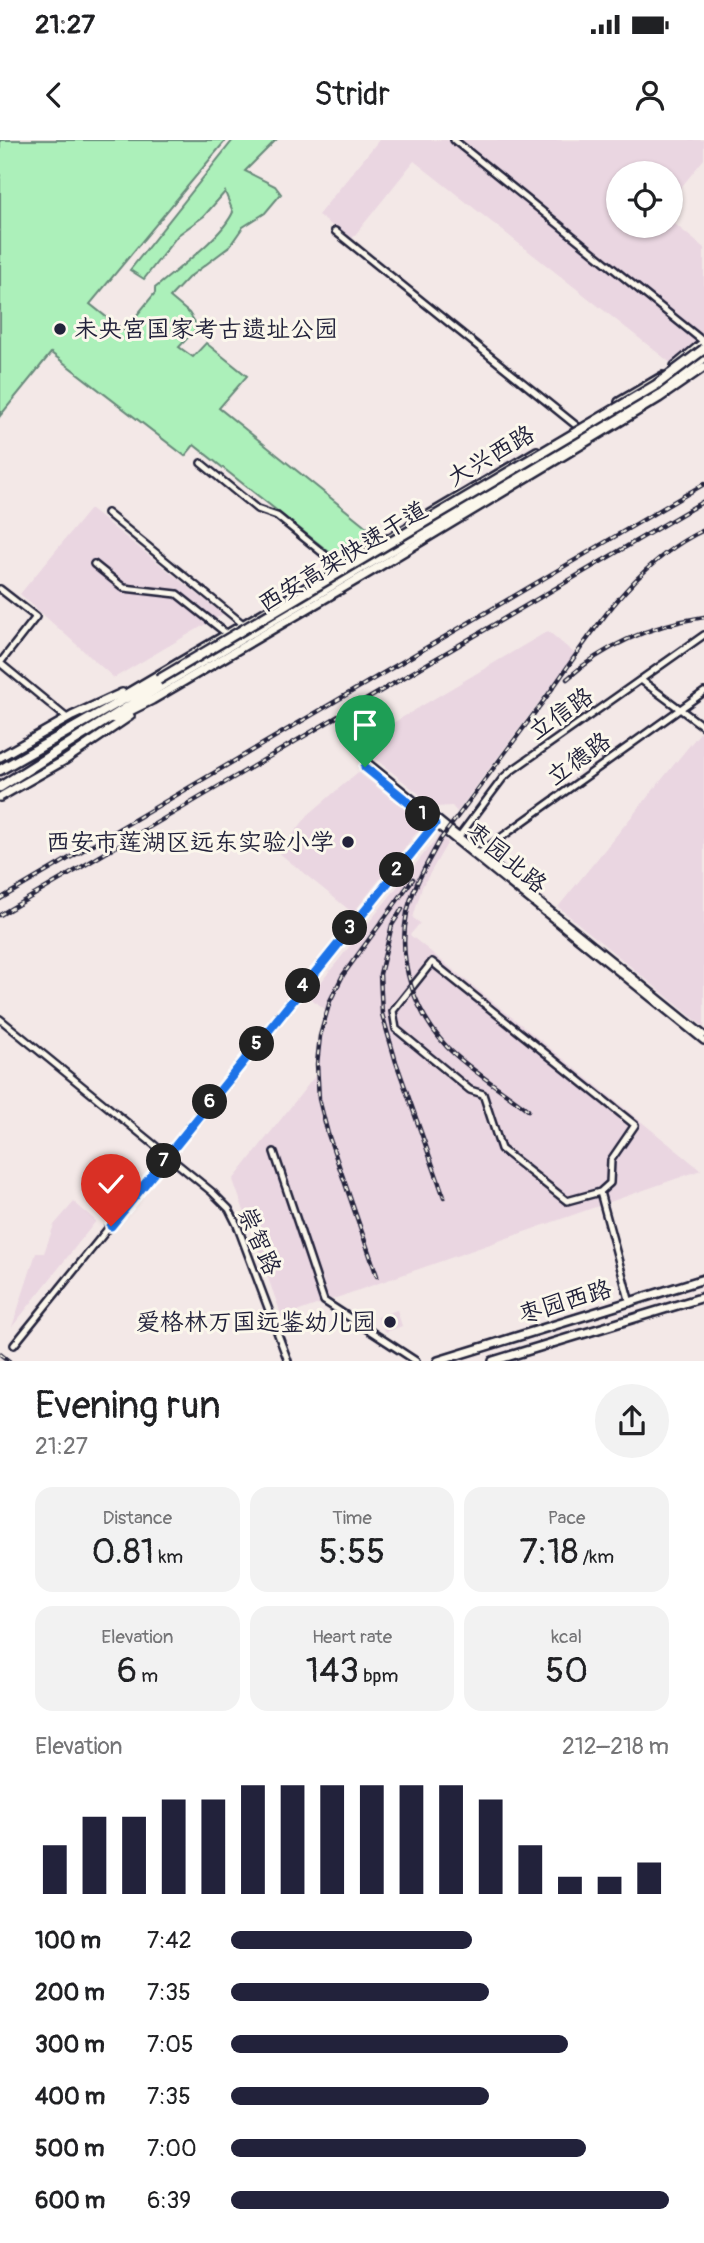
<!DOCTYPE html>
<html lang="en">
<head>
<meta charset="utf-8">
<style>
	:root { --surface:#fff; --page:#f2f2f2; --text:#202124; --muted:#757577; --accent:#22223b }
	body { margin:0; font-family:Pangolin,"LXGW WenKai TC",sans-serif; background:var(--page); color:var(--text); height:100vh; display:flex; flex-direction:column; font-size:26px; white-space:nowrap }
	* { box-sizing:border-box; margin:0 }
	p { font-size:23px; color:var(--muted) }
	.icon { flex:none; width:38px; height:38px; fill:none; stroke:currentColor; stroke-width:2; stroke-linecap:round; stroke-linejoin:round }
	.map { position:relative; height:1221px; overflow:hidden }
	.side { display:flex; flex-direction:column; background:var(--surface); flex:1 }
	.side>* { flex:none }
	.controls { position:absolute; left:606px; top:21px; display:grid; gap:14px }
	.controls a { display:grid; place-items:center; width:77px; height:77px; border-radius:50%; background:var(--surface); box-shadow:0 2px 5px #0004; font-size:35px }
	.pin { position:absolute; display:grid; place-items:center; width:60px; height:60px; color:#fff; margin:-72px -30px; border-radius:50% 50% 50% 0; rotate:-45deg; box-shadow:0 0 7px #0007 }
	.pin .icon { rotate:45deg }
	.km { position:absolute; width:35px; height:35px; margin:-18px; border-radius:50%; background:#222; color:#fff; font-size:19px; line-height:35px; text-align:center }
	.round { display:grid; place-items:center; flex:none; width:74px; height:74px; border-radius:37px; background:var(--page) }
	.overview { display:flex; align-items:center; justify-content:space-between; height:119px; padding:0 35px }
	h1 { font-size:38px; font-weight:600; line-height:52px }
	.stats { display:grid; grid-template-columns:repeat(3,1fr); gap:10px; height:119px; padding:7px 35px }
	.stats div { display:grid; align-content:center; border-radius:18px; background:var(--page); text-align:center }
	.stats b { font-size:35px; font-weight:600 }
	.stats small { font-size:19px; font-weight:400 }
	.stats p { font-size:19px }
	.chart { height:196px; padding:14px 35px }
	.chart p { display:flex; justify-content:space-between }
	.chart svg { width:100%; height:126px; margin-top:7px; stroke:var(--accent); stroke-width:6 }
	ul { padding:0 35px; list-style:none; font-size:23px }
	li { display:grid; grid-template-columns:112px 84px 1fr; align-items:center; height:52px }
	li i { height:18px; border-radius:9px; background:var(--accent) }
	.status { display:flex; justify-content:space-between; align-items:center; height:49px; padding:0 35px; background:var(--surface); direction:ltr }
	.status svg { height:19px; fill:currentColor }
	header { display:flex; justify-content:space-between; align-items:center; height:91px; padding:0 35px; background:var(--surface); font-size:32px; font-weight:600 }
	.map>svg:first-child { display:block }
	.built { fill:#ead6e1 }
	.green { fill:#acf0ba; stroke:#67897a; stroke-width:2 }
	.lines { fill:none; stroke-linecap:round; stroke-linejoin:round }
	.minor-casing { stroke:#22223b; stroke-width:10 }
	.major-casing { stroke:#22223b; stroke-width:12 }
	.highway-casing { stroke:#22223b; stroke-width:13 }
	.minor { stroke:#fbf7ec; stroke-width:5 }
	.major { stroke:#fbf7ec; stroke-width:7 }
	.highway { stroke:#fbf7ec; stroke-width:8 }
	.rail-casing { stroke:#22223b; stroke-width:4.5 }
	.rail { stroke:#fbf7ec; stroke-width:2; stroke-dasharray:5; stroke-linecap:butt }
	.highway-bridge-casing { stroke:#22223b; stroke-width:13; stroke-linecap:butt }
	.highway-bridge { stroke:#fbf7ec; stroke-width:8 }
	.route-casing { stroke:#fff; stroke-width:14 }
	.route { stroke:#1a73e8; stroke-width:9 }
	.poi-dot { fill:#22223b; stroke:#fbf7ec; stroke-width:2.5 }
	.labels { text-anchor:middle; dominant-baseline:central; stroke-width:6; stroke-linejoin:round; paint-order:stroke }
	.poi-label { font-size:24px; fill:#22223b; stroke:#fbf7ec; text-anchor:end }
	.street-label { font-size:24px; fill:#22223b; stroke:#fbf7ec }
</style>
</head>
<body>
<div class="status"><b>21:27</b><svg viewBox="0 0 49 12"><path d="M0 12V9h3v3zM5 12V6h3v6zM10 12V3h3v9zM15 12V0h3v12zM26 1h20v11H26zM47 4h2v5h-2z"/></svg></div>
<header><svg class="icon" aria-label="back" viewBox="0 0 24 24"><path d="M15 5l-7 7 7 7"/></svg>Stridr<svg class="icon" aria-label="person" viewBox="0 0 24 24"><circle cx="12" cy="8" r="4"/><path d="M4 21q1-7 8-7t8 7"/></svg></header>
<div class="map">
<svg width="704" height="1221" viewBox="0 0 704 1221">
	<rect width="100%" height="100%" fill="#f3e8e7"/>
	<filter id="ink" filterUnits="userSpaceOnUse"><feTurbulence type="fractalNoise" baseFrequency=".0143" numOctaves="2"/><feDisplacementMap in="SourceGraphic" scale="14" xChannelSelector="R" yChannelSelector="G"/><feConvolveMatrix kernelMatrix="1 2 1 2 8 2 1 2 1" color-interpolation-filters="sRGB"/></filter>
	<g filter="url(#ink)">
		<!-- built -->
		<path class="built" d="M379,0H704V19L670,61V33H618V86H670V80L704,108V199L672,224L414,21L351,100L318,75Z
			M90,369L223,474L114,538L20,454Z
			M548,491L575,514L457,672L452,666L435,667L363,609L361,602Z
			M703,589L704,590V887L558,767Z
			M358,632L417,679L418,691L353,773L279,713L308,675Z
			M439,695L448,702L422,747L413,778L420,783L410,795L701,1030L282,1177L233,1040L315,936L317,900L325,869L309,857Z
			M74,1062L96,1081L12,1187L36,1113H44L54,1085Z
			M397,1170L402,1186L386,1192L377,1177Z"/>
		<!-- green -->
		<path class="green" d="M0,0H226L90,164L124,191L155,153V148C177,129 222,97 233,72L225,52L204,76L178,95L144,139L130,130L233,0H276L245,31L275,46L281,54L265,73L243,87L229,107L188,138L170,157L189,173L198,187L179,207L193,217L206,203L247,236L219,268L378,396L338,419L194,305L185,316L51,213L0,276Z"/>
		<g class="lines">
			<!-- minor casing -->
			<g class="minor-casing">
				<path id="minor" d="M454,0L704,202
					M335,91L578,287
					M201,323L257,369L277,376L324,414L333,431
					M107,373L243,484
					M94,424L124,448L177,454L227,494
					M0,449L36,477L0,523
					M0,523L67,578
					M641,540L704,587
					M365,627L368,623L704,895
					M365,627L704,901
					M458,698L503,638L511,631L704,495
					M478,714L704,552
					M0,879L212,1052L229,1069L237,1085L288,1221
					M274,1012L324,1161L416,1221
					M600,1052L610,1043L611,1020L635,985L432,822L393,871L396,889L470,950L483,954L501,1009L567,1061L600,1052L630,1163
					M14,1205L438,680"/>
			</g>
			<!-- major casing -->
			<g class="major-casing">
				<path id="major" d="M675,226L704,202
					M619,262L663,236
					M119,558L537,311
					M114,579L152,560L370,432L659,258L704,227
					M0,617L72,576L122,553
					M0,657L65,620L130,576
					M438,1221L704,1139
					M493,1221L704,1157"/>
			</g>
			<!-- highway casing -->
			<g class="highway-casing">
				<path id="highway" d="M0,630L158,540
					M0,647L161,546L632,269L704,218"/>
			</g>
			<!-- minor -->
			<use href="#minor" class="minor"/>
			<!-- major -->
			<use href="#major" class="major"/>
			<!-- highway -->
			<use href="#highway" class="highway"/>
			<!-- rail casing -->
			<g class="rail-casing">
				<path id="rail" d="M567,539C606,504 652,485 704,477
					M0,759L704,344
					M402,769L392,785L380,834L382,874L396,922L444,1057
					M0,775L704,361
					M528,970C504,951 467,928 447,907C414,871 397,822 407,773C412,748 428,722 440,700C474,654 508,609 542,563C587,501 632,423 704,390
					M377,1136L328,994L319,959L317,924L320,896L330,861L343,835L413,739
					M0,1214L9,1221"/>
			</g>
			<!-- rail -->
			<use href="#rail" class="rail"/>
			<!-- highway-bridge casing -->
			<g class="highway-bridge-casing">
				<path id="highway-bridge" d="M158,540L656,245L704,209"/>
			</g>
			<!-- highway-bridge -->
			<use href="#highway-bridge" class="highway-bridge"/>
		</g>
	</g>
	<g class="lines" filter="url(#ink)">
		<!-- route casing -->
		<g class="route-casing">
			<path id="route" d="M111,1086L435,684L365,627"/>
		</g>
		<!-- route -->
		<use href="#route" class="route"/>
	</g>
	<!-- markers -->
	<g class="poi-dot">
		<circle cx="60" cy="189" r="7"/>
		<circle cx="348" cy="702" r="7"/>
		<circle cx="390" cy="1182" r="7"/>
	</g>
	<g class="labels">
		<!-- poi labels -->
		<g class="poi-label">
			<text x="74" y="189" text-anchor="start">未央宫国家考古遗址公园</text>
			<text x="334" y="702">西安市莲湖区远东实验小学</text>
			<text x="376" y="1182">爱格林万国远鉴幼儿园</text>
		</g>
		<!-- street labels -->
		<g class="street-label">
			<text transform="translate(491 316) rotate(-30)">大兴西路</text>
			<text transform="translate(343 417) rotate(-31)">西安高架快速干道</text>
			<text transform="translate(561 574) rotate(-35)">立信路</text>
			<text transform="translate(579 619) rotate(-36)">立德路</text>
			<text transform="translate(506 718) rotate(39)">枣园北路</text>
			<text transform="translate(259 1101) rotate(66)">崇智路</text>
			<text transform="translate(565 1162) rotate(-17)">枣园西路</text>
		</g>
	</g>
</svg>
<div class="controls">
<a><svg class="icon" aria-label="locate" viewBox="0 0 24 24"><circle cx="12" cy="12" r="6"/><path d="M12 2v4M12 18v4M2 12h4M18 12h4"/></svg></a>
</div>
<div class="pin" style="left:365px;top:627px;background:#1e9e55"><svg class="icon" aria-label="arrive" viewBox="0 0 24 24"><path d="M6 21V4h12l-3 4 3 4H6"/></svg></div>
<div class="pin" style="left:111px;top:1086px;background:#d93025"><svg class="icon" aria-label="check" viewBox="0 0 24 24"><path d="M5 12l5 5 9-10"/></svg></div>
<b class="km" style="left:423px;top:674px">1</b>
<b class="km" style="left:397px;top:730px">2</b>
<b class="km" style="left:350px;top:788px">3</b>
<b class="km" style="left:303px;top:846px">4</b>
<b class="km" style="left:257px;top:904px">5</b>
<b class="km" style="left:210px;top:962px">6</b>
<b class="km" style="left:164px;top:1021px">7</b>
</div>
<section class="side">
<div class="overview"><div><h1>Evening run</h1><p>21:27</p></div><a class="round"><svg class="icon" aria-label="share" viewBox="0 0 24 24"><path d="M12 15V3M7 8l5-5 5 5M5 13v7h14v-7"/></svg></a></div>
<div class="stats">
<div><p>Distance</p><b>0.81<small> km</small></b></div>
<div><p>Time</p><b>5:55</b></div>
<div><p>Pace</p><b>7:18<small> /km</small></b></div>
</div>
<div class="stats">
<div><p>Elevation</p><b>6<small> m</small></b></div>
<div><p>Heart rate</p><b>143<small> bpm</small></b></div>
<div><p>kcal</p><b>50</b></div>
</div>
<div class="chart"><p><span>Elevation</span>212–218 m</p>
<svg viewBox="0 0 160 44" preserveAspectRatio="none"><path d="M5 44V27M15 44V17M25 44V17M35 44V11M45 44V11M55 44V6M65 44V6M75 44V6M85 44V6M95 44V6M105 44V6M115 44V11M125 44V27M135 44V38M145 44V38M155 44V33"/></svg>
</div>
<ul>
<li><b>100 m</b>7:42<i style="width:55%"></i></li>
<li><b>200 m</b>7:35<i style="width:59%"></i></li>
<li><b>300 m</b>7:05<i style="width:77%"></i></li>
<li><b>400 m</b>7:35<i style="width:59%"></i></li>
<li><b>500 m</b>7:00<i style="width:81%"></i></li>
<li><b>600 m</b>6:39<i style="width:100%"></i></li>
</ul>
</section>
</body>
</html>
